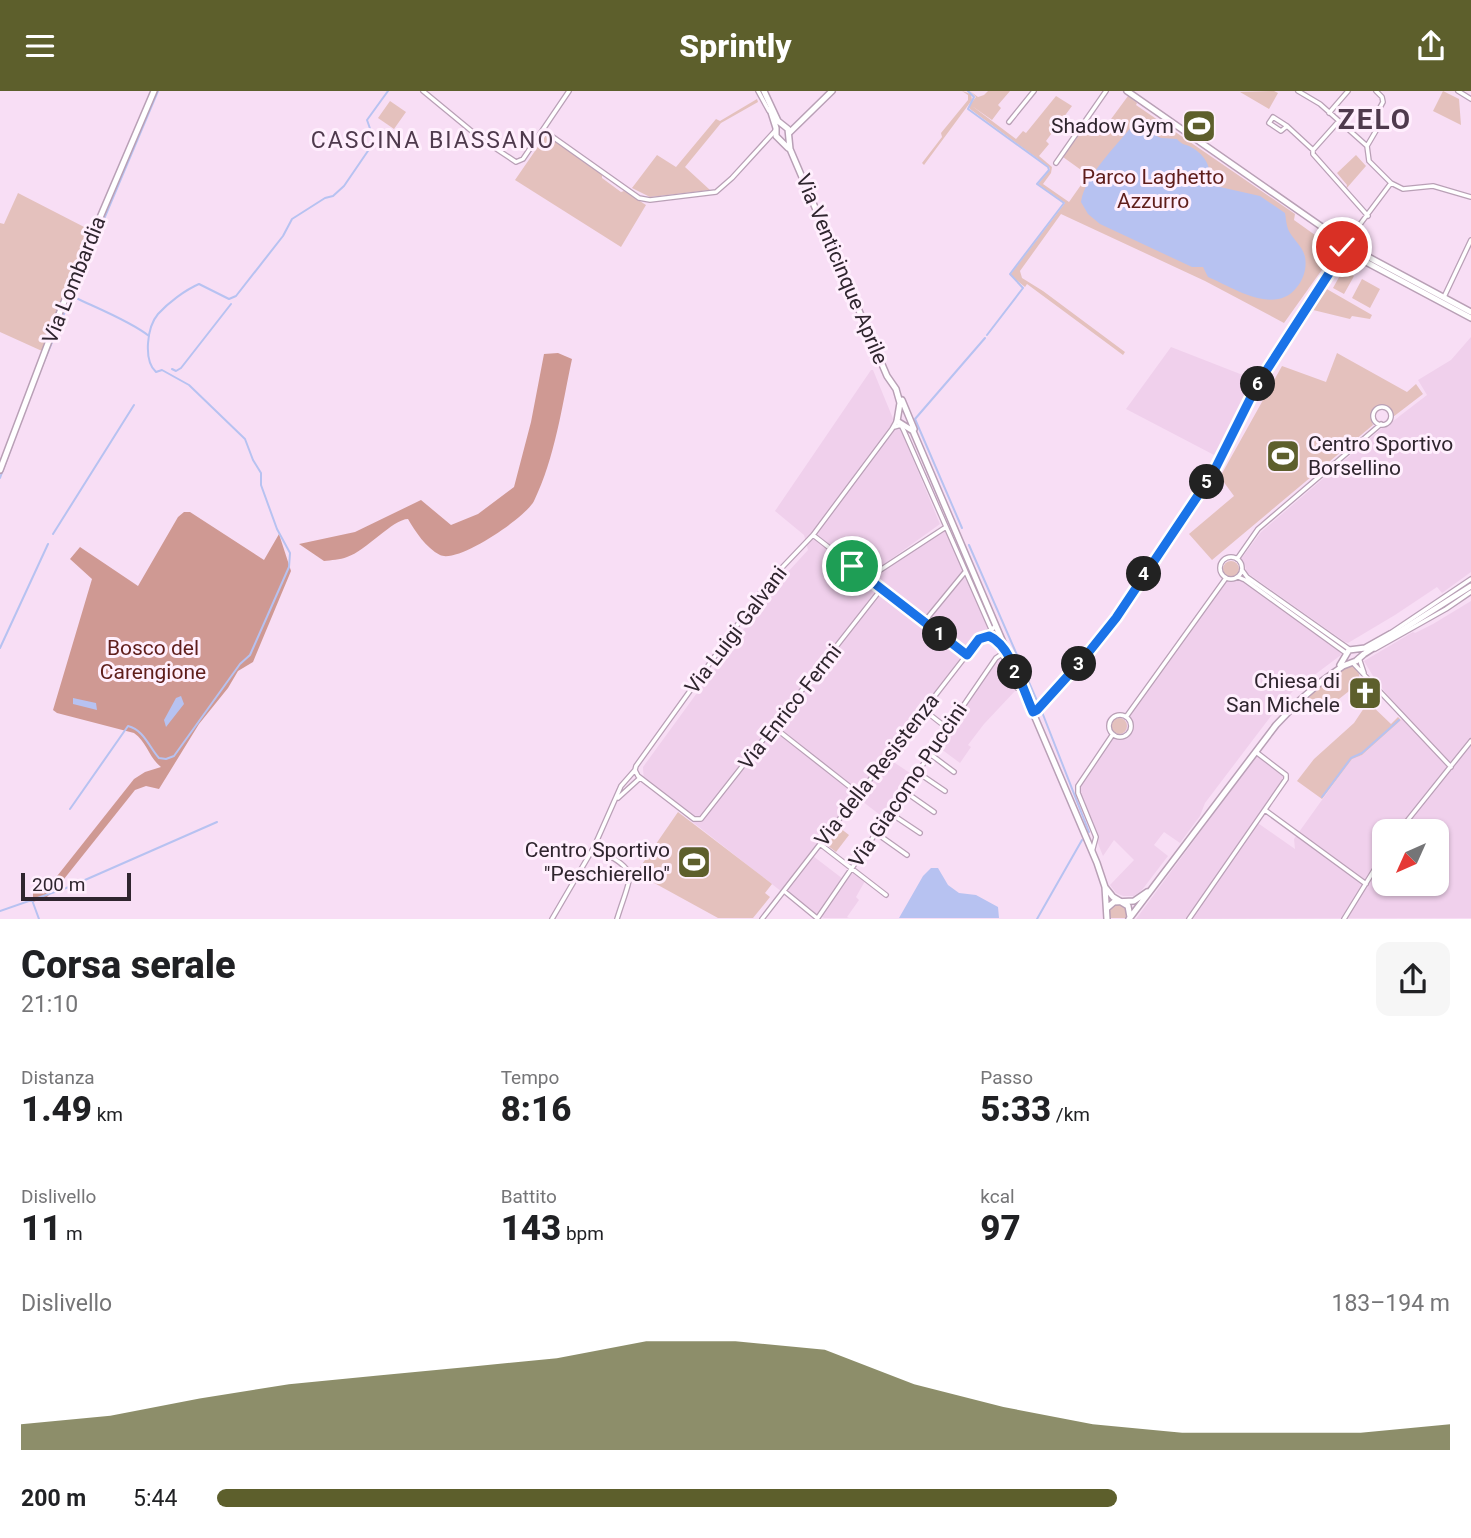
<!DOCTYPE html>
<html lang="it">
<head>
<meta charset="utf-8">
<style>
	:root { --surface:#fff; --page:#f6f6f6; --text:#202124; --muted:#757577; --accent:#5d5f2c }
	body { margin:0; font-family:Roboto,sans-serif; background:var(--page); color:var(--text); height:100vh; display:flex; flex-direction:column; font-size:26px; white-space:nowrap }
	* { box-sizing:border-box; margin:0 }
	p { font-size:23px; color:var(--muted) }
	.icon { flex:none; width:38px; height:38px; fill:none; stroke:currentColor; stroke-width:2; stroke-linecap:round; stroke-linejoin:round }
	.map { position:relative; height:828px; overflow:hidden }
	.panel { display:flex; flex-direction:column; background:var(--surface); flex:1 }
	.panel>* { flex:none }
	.needle { width:46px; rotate:225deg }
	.controls { position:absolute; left:1372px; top:728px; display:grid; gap:14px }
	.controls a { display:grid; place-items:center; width:77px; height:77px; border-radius:14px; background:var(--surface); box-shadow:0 2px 5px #0004; font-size:35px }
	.scale { position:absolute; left:21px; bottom:18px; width:110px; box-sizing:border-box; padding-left:7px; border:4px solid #2f252e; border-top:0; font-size:19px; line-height:24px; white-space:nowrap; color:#2f252e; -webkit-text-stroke:5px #ffeffd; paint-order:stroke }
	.pin { position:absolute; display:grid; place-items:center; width:60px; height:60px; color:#fff; margin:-30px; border:4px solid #fff; border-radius:50%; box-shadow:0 2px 7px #0007 }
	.km { position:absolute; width:35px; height:35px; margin:-18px; border-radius:50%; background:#222; color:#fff; font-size:19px; line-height:35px; text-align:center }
	.round { display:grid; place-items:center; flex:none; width:74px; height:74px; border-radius:14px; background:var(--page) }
	.headline { display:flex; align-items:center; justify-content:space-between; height:119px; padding:0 21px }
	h1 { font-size:38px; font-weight:800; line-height:52px }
	.stats { display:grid; grid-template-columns:repeat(3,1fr); gap:10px; height:119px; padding:7px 21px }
	.stats div { display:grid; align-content:center }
	.stats b { font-size:35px; font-weight:800 }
	.stats small { font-size:19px; font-weight:400 }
	.stats p { font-size:19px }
	.chart { height:196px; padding:14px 21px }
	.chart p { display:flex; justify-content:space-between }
	.chart svg { width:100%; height:126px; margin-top:7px; fill:var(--accent); opacity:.7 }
	ul { padding:0 21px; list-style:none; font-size:23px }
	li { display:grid; grid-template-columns:112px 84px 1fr; align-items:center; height:52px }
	li i { height:18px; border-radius:9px; background:var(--accent) }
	header { display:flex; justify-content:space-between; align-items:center; height:91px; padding:0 21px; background:var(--accent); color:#fff; font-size:32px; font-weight:800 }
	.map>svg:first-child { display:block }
	.built { fill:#f0d0ec; fill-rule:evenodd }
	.green { fill:#e4c1bd }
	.forest { fill:#cf9993 }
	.water { fill:#b7c2f1 }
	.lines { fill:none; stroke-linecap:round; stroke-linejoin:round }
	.stream { stroke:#b7c2f1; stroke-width:2 }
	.street-casing { stroke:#b9a0b6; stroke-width:6 }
	.secondary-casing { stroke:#b9a0b6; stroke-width:8 }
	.street { stroke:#fff; stroke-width:3.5 }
	.secondary { stroke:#fff; stroke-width:5 }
	.route-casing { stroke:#fff; stroke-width:14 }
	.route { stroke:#1a73e8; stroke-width:9 }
	.labels { text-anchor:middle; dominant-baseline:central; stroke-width:6; stroke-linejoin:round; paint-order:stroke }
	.poi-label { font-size:21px; fill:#2f252e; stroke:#ffeffd; text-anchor:end }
	.park-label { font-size:21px; fill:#5f1e1b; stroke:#ffeffd }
	.street-label { font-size:21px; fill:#2f252e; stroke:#ffeffd }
	.neighbourhood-label { font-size:23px; letter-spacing:2px; fill:#4f3a4d; stroke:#ffeffd }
	.district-label { font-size:28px; font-weight:bold; letter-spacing:2px; fill:#4f3a4d; stroke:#ffeffd }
</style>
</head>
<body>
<header><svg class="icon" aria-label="menu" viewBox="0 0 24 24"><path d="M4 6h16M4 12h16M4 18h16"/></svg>Sprintly<svg class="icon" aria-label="share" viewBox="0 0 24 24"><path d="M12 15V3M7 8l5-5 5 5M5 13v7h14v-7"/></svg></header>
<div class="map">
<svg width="1471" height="828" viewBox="0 0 1471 828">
	<rect width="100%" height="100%" fill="#f8def5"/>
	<!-- built -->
	<path class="built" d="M1471,246V481L1442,502L1437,496L1395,524L1348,552L1345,551L1246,481L1245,473L1241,468L1261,441L1382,337L1388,334L1427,304L1418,289L1451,269Z
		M1171,256L1253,288L1216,365L1126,318Z
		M871,279H873L894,330L900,337L940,433L880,476L945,439L963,473L995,547L991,545L979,548L782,801L644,693L643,676L775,495L808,459L804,444L775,420Z
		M1223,487L1228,490L1242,489L1341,561V564L1293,600L1271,625L1205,712L1200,725L1180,752L1164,741L1154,754L1168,765L1142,799L1134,805H1123L1116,802L1110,794L1134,769L1114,749L1103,765L1077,702V693L1110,644L1106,636L1107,628L1114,622H1126Z
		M1471,510V827L1136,828L1257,664L1285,687L1255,730L1295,758L1294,748L1352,667L1362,664L1405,625L1376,590L1364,570L1413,541L1415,542L1433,533ZM1384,740H1437V793H1384Z
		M997,568H1000L1015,600L984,633L968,654L971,656L960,672L937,655Z
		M889,668L913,684L884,727L858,707Z
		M813,765L843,788L817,825L786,800Z
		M852,779L865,790L856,806L859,809L847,826L849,827H824L820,825Z"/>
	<!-- green -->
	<path class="green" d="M962,0L971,3L972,9L924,74L922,72L942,46L941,42L968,9V4Z
		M970,0L978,6L984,4L988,0H1010L998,14L1001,17L992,29L972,15L1016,48L1023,40L1026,42L1056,5L1072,15L1046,50L1049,53L1039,65L1052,76L1051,82L1043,93L1069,111L1088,84L1063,66L1089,30L1103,39L1128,5L1137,12L1136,14L1295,123L1294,129L1336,159L1284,232L1205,190L1061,123L1020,180L1022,187L1043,200L1125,261L1123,264L1027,193L1025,196L1010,184L1065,112L1038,93L1050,79L1049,76L970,18L969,15L976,6Z
		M1274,0L1278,2L1269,18L1240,1Z
		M1443,0L1459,8L1461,34L1433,20Z
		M757,8L758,11L721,32L685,76L710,99L650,106L632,97L657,64L676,76L716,28L720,30Z
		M390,10L406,21L394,38L378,27Z
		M546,44L602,84V87L621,101L624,100L646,114L621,156L515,89Z
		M1356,64L1366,75L1346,98L1347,94L1337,82Z
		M18,102L90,139L42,260L0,241V132L4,133Z
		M1343,179L1354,185L1344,203L1333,197Z
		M1362,188L1380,198L1370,217L1352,207Z
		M1325,197L1372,224L1370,228L1352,225L1350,228L1309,218Z
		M1337,262L1407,301L1416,293L1423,303L1393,326L1391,319L1384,314C1372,316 1368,322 1373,334L1212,469L1189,443L1234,405L1220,386L1282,275L1326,291Z
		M1223 478a8 8 0 1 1 16 0a8 8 0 1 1-16 0Z
		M1354,575L1359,583L1361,598L1353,597L1330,615L1320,607L1308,609C1315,595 1338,578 1354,575Z
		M1368,611L1391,633L1398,626L1401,629L1362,664L1352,668L1322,708L1297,690L1314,668L1354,632Z
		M1111 635a8 8 0 1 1 16 0a8 8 0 1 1-16 0Z
		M678,721L772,793L765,802L770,806L753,827H718L636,782Z
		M840,737L849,744L836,761L827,754Z
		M1119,812L1127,817L1126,827H1110L1109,819L1113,814Z"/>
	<!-- forest -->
	<path class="forest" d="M558,262L572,268C562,315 555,367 534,410C526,426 458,473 440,464C426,457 415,440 408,428C393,428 366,460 347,466C340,469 331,469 324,470L299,453L355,441L421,409L451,434L478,423L514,396L531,331L544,263Z
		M184,421H190L264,469L279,443L291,480L253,571L238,580L228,597L199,633L159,698L146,695L135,699L64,788L47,806L33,811V802L50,794L134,688L145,681L161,676C149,667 147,651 134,642L57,622L53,619L92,488L70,468L80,456L138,495L178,426Z"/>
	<!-- water -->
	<path class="water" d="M1133,34L1161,47L1177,48C1182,54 1185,53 1191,56C1207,65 1211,77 1211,94L1260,105L1285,122C1286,127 1286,133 1288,138C1292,148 1303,155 1305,166C1307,176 1304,188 1297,196C1275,225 1234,197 1208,186L1203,176H1192L1100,133L1088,123L1081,111C1085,85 1116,55 1133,34Z
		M181,605L184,613L166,636L164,629L176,607Z
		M73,607L96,612L97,619L73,613Z
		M931,777H938L948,794L959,802L976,804L998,816L999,827H899L923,785Z"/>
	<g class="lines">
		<!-- stream -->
		<path class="stream" d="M968,0L974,6L968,18L1048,76L1049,79L1037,93L1064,112L1010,183L1023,197L987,244
			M76,207C97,217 132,231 149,245
			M42,275L158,0
			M172,278L176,280L181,277L231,213
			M0,387L13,352
			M962,437L915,328L985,247
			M53,443L134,314
			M969,454L1038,612
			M0,557L48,453
			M1042,621L1089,741
			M1322,706L1351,667L1362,662L1399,629
			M70,718L128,635C144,639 149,656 159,667L166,668L174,665L240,573L250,564L289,476L290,462L277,438L261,394V382L253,369L245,348L189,294L162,279L156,281C143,269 147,236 158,223C168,212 185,199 199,193L229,208L236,205L283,145L292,128L325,107L333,105L344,95L372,54L373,46L367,29L388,0
			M32,809L39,828
			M0,820L69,796L217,731
			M1037,828L1082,749"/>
		<!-- street casing -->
		<g class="street-casing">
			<path id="street" d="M423,0L480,47L516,71L523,68L569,0
				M758,0L769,20
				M1298,0L1320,13L1367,55
				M1376,0L1382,6L1383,11L1375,26L1377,38L1367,55L1369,70L1391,92L1403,98L1433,95L1471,106
				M1458,0L1471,8
				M1329,22L1348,0
				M1273,26L1287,35L1281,40L1269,32Z
				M1009,31L1034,0
				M1287,35L1313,59V63L1368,125
				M543,39L639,107L650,109L716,101L732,87L775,40
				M1313,59L1338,31
				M1056,72L1106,0
				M1346,152L1391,92
				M1444,206L1471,149
				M1373 325a9 9 0 1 1 18 0a9 9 0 1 1-18 0Z
				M894,336L901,334L904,340L1017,597L1022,596
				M813,444L967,564
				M1220 477a11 11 0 1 1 22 0a11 11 0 1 1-22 0Z
				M1237,468L1258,438L1381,333
				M1242,479L1247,486L1349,558
				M1238,486L1245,489L1346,562
				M868,487L946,436
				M882,497L701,728H694L638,685L635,679L636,675L761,501L774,485L813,444L892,338L897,329
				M924,531L965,481
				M1389,543L1471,488
				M982,547L991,545L1002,554
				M1375,558L1446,518L1471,501
				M1359,567L1364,582
				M1353,572L1451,676
				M924,619L947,637
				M1033,621L1065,589L1116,527L1213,382L1257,294L1342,159
				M1109 635a11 11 0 1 1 22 0a11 11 0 1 1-22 0Z
				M1126,626L1226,487
				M775,637L859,703
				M930,663L954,681
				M917,681L945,700
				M904,700L934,721
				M618,707L640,687
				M1265,719L1366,793
				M890,722L920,742
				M1399,740L1471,650
				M876,742L907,764
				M820,753L886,804
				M594,756C641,782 632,779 617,828
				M1092,761L1096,746L1078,702V695L1113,643
				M784,800L817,827
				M552,828L594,756L621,695L635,679
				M762,828L979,548L996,535
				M817,828L996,567L1002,563
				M1189,828L1286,688V684L1256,661
				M1344,828L1384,763"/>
		</g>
		<!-- secondary casing -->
		<g class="secondary-casing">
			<path id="secondary" d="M764,0L778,30L788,38L790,58L887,285L896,298
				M1127,0L1345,152
				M770,18L776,37V45L788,57
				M789,42L832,0
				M1349,162L1342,159L1345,152L1350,153L1361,162L1471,221
				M1349,162L1471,227
				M896,298L900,312L897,330L913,340L1097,772L1105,796L1107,828
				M902,309L914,338
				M0,379L61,218L154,0
				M1340,574L1349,559L1365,557L1390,543
				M1105,796L1113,806L1128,815L1130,826
				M1107,817L1114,811L1134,810L1147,801
				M1129,828L1276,634L1300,609L1322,590L1343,575L1356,570L1364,563L1471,495"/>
		</g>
		<!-- street -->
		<use href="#street" class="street"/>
		<!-- secondary -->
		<use href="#secondary" class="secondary"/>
	</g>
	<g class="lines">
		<!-- route casing -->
		<g class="route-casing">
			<path id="route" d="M852,475L967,564L979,548L989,545C1011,554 1023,599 1033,621L1037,619L1084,567L1116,527L1213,382L1257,294L1337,170L1342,156"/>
		</g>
		<!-- route -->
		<use href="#route" class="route"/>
	</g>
	<!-- icons -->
	<defs>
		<g id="stadium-square" transform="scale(1.75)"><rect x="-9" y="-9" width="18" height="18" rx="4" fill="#5d5f2c" stroke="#ffeffd"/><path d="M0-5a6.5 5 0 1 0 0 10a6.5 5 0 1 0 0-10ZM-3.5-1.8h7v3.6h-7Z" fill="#fff"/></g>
		<g id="church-square" transform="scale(1.75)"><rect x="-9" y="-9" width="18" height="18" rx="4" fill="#5d5f2c" stroke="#ffeffd"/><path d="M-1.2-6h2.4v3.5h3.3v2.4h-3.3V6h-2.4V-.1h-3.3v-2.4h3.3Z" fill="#fff"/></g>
	</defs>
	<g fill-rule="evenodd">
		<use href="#stadium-square" x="1199" y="35"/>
		<use href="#stadium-square" x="1283" y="365"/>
		<use href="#church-square" x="1365" y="602"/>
		<use href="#stadium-square" x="694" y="771"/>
	</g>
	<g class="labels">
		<!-- poi labels -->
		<g class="poi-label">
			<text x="1174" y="35">Shadow Gym</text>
			<text x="1308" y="353" text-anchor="start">Centro Sportivo<tspan x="1308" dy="24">Borsellino</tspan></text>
			<text x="1340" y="590">Chiesa di<tspan x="1340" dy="24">San Michele</tspan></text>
			<text x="670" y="759">Centro Sportivo<tspan x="670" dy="24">"Peschierello"</tspan></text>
		</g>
		<!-- park labels -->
		<g class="park-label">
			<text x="1153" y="86">Parco Laghetto<tspan x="1153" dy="24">Azzurro</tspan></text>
			<text x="153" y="557">Bosco del<tspan x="153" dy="24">Carengione</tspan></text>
		</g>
		<!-- street labels -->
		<g class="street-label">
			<text transform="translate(842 178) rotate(67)">Via Venticinque Aprile</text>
			<text transform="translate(74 189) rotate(-68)">Via Lombardia</text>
			<text transform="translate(736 539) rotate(-53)">Via Luigi Galvani</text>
			<text transform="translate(790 616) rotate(-52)">Via Enrico Fermi</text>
			<text transform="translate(877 679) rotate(-52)">Via della Resistenza</text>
			<text transform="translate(908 694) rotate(-56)">Via Giacomo Puccini</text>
		</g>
		<!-- neighbourhood labels -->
		<g class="neighbourhood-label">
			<text x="433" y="49">CASCINA BIASSANO</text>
		</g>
		<!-- district labels -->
		<g class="district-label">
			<text x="1375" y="28">ZELO</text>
		</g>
	</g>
</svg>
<div class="controls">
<a><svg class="needle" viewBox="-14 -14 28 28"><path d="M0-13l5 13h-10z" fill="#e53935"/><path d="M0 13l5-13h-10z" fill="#757577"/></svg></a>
</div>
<div class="scale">200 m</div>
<div class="pin" style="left:852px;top:475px;background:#1e9e55"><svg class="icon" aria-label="arrive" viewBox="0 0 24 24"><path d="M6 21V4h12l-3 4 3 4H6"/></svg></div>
<div class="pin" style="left:1342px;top:156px;background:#d93025"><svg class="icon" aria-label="check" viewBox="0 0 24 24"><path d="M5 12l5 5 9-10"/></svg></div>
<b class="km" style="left:940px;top:543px">1</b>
<b class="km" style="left:1015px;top:581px">2</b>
<b class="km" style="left:1079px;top:573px">3</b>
<b class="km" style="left:1144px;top:483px">4</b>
<b class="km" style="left:1207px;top:391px">5</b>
<b class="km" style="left:1258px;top:293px">6</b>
</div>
<section class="panel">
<div class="headline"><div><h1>Corsa serale</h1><p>21:10</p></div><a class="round"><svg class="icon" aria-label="share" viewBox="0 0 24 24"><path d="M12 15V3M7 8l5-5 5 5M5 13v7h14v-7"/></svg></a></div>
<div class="stats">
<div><p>Distanza</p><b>1.49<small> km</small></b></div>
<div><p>Tempo</p><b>8:16</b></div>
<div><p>Passo</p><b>5:33<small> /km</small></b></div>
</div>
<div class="stats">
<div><p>Dislivello</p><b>11<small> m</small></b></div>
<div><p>Battito</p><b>143<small> bpm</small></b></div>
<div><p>kcal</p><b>97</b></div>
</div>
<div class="chart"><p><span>Dislivello</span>183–194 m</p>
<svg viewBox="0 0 160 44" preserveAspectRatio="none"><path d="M0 44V35L10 32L20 26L30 21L40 18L50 15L60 12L70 6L80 6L90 9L100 21L110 29L120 35L130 38L140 38L150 38L160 35V44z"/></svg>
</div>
<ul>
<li><b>200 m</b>5:44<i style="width:73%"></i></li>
</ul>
</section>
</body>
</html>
